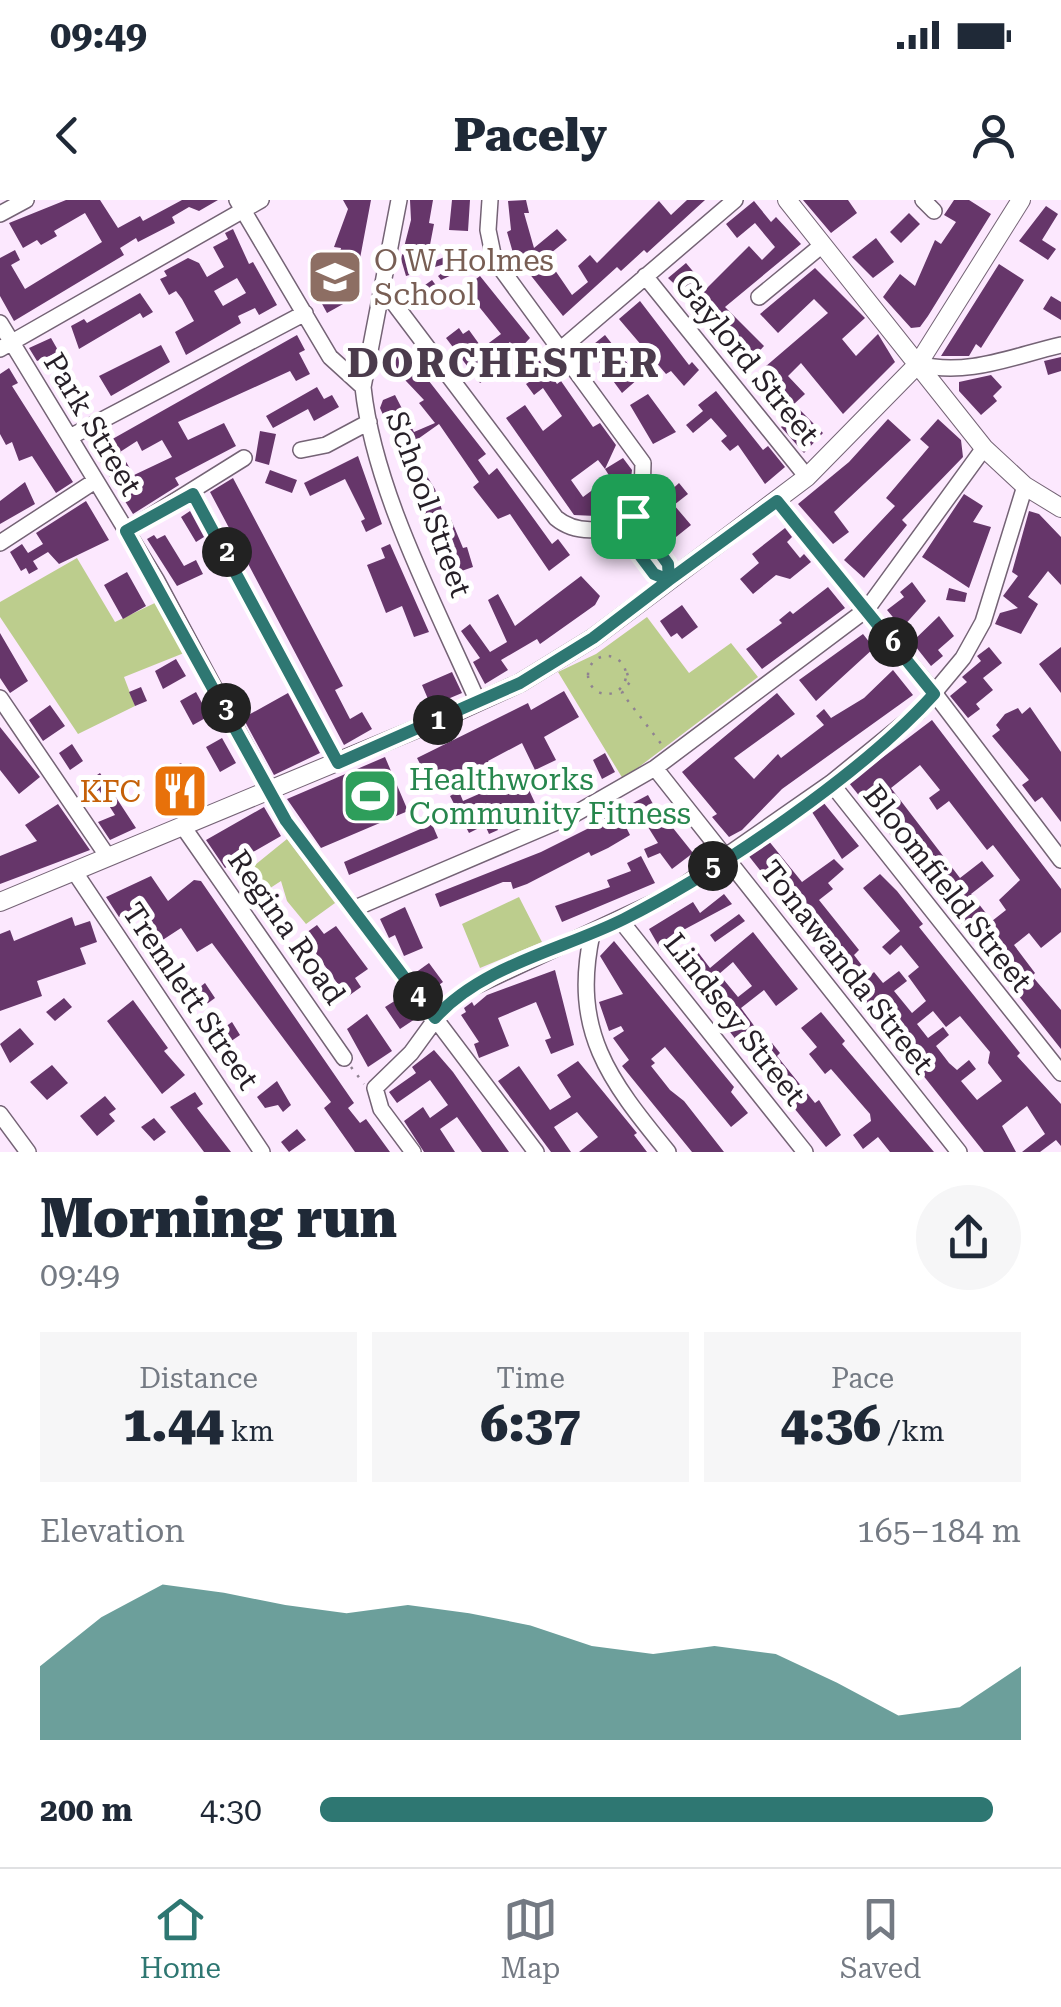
<!DOCTYPE html>
<html lang="en">
<head>
<meta charset="utf-8">
<style>
	:root { --surface:#fff; --page:#f6f6f7; --text:#1f2937; --muted:#747a83; --line:#e0e1e3; --accent:#2e7772 }
	body { margin:0; font-family:"Roboto Serif",serif; background:var(--page); color:var(--text); height:100vh; display:flex; flex-direction:column; font-size:38px; white-space:nowrap }
	* { box-sizing:border-box; margin:0 }
	p { font-size:32px; color:var(--muted) }
	.icon { flex:none; width:55px; height:55px; fill:none; stroke:currentColor; stroke-width:2; stroke-linecap:round; stroke-linejoin:round }
	.map { position:relative; height:952px; overflow:hidden }
	.panel { display:flex; flex-direction:column; background:var(--surface); flex:1 }
	.panel>* { flex:none }
	.pin { position:absolute; display:grid; place-items:center; width:85px; height:85px; color:#fff; margin:-42px; border-radius:20px; box-shadow:0 5px 15px #0006 }
	.km { position:absolute; width:50px; height:50px; margin:-25px; border-radius:50%; background:#222; color:#fff; font-size:28px; line-height:50px; text-align:center }
	.round { display:grid; place-items:center; flex:none; width:105px; height:105px; border-radius:52px; background:var(--page) }
	.head { display:flex; align-items:center; justify-content:space-between; height:170px; padding:0 40px }
	h1 { font-size:55px; font-weight:800; line-height:75px }
	.stats { display:grid; grid-template-columns:repeat(3,1fr); gap:15px; height:170px; padding:10px 40px }
	.stats div { display:grid; align-content:center; border-radius:0px; background:var(--page); text-align:center }
	.stats b { font-size:50px; font-weight:800 }
	.stats small { font-size:28px; font-weight:400 }
	.stats p { font-size:28px }
	.chart { height:280px; padding:20px 40px }
	.chart p { display:flex; justify-content:space-between }
	.chart svg { width:100%; height:180px; margin-top:10px; fill:var(--accent); opacity:.7 }
	ul { padding:0 40px; list-style:none; font-size:32px }
	li { display:grid; grid-template-columns:160px 120px 1fr; align-items:center; height:75px }
	li i { height:25px; border-radius:12px; background:var(--accent) }
	.status { display:flex; justify-content:space-between; align-items:center; height:70px; padding:0 50px; background:var(--surface); direction:ltr }
	.status svg { height:28px; fill:currentColor }
	header { display:flex; justify-content:space-between; align-items:center; height:130px; padding:0 40px; background:var(--surface); font-size:45px; font-weight:800 }
	.tabs { display:flex; justify-content:space-around; align-items:center; height:140px; border-top:2px solid var(--line); background:var(--surface); font-size:28px; color:var(--muted) }
	.tabs a { display:grid; justify-items:center; gap:5px }
	.tabs .current { color:var(--accent) }
	.map>svg:first-child { display:block }
	.green { fill:#bccd8d }
	.building { fill:#66366a; fill-rule:evenodd }
	.lines { fill:none; stroke-linecap:round; stroke-linejoin:round }
	.minor-casing { stroke:#746375; stroke-width:18 }
	.major-casing { stroke:#746375; stroke-width:20 }
	.path { stroke:#8f8291; stroke-width:2.5; stroke-dasharray:2.5 8; stroke-linecap:butt }
	.minor { stroke:#fff; stroke-width:15 }
	.major { stroke:#fff; stroke-width:18 }
	.route-casing { stroke:#fff; stroke-width:20 }
	.route { stroke:#2e7772; stroke-width:12 }
	.labels { text-anchor:middle; dominant-baseline:central; stroke-width:10; stroke-linejoin:round; paint-order:stroke }
	.education-label { font-size:30px; fill:#785e54; stroke:#fff; text-anchor:start }
	.street-label { font-size:30px; fill:#261f27; stroke:#fff }
	.leisure-label { font-size:30px; fill:#27864d; stroke:#fff; text-anchor:start }
	.food-label { font-size:30px; fill:#c56008; stroke:#fff; text-anchor:end }
	.district-label { font-size:40px; font-weight:bold; letter-spacing:2.5px; fill:#4b3b4c; stroke:#fff }
</style>
</head>
<body>
<div class="status"><b>09:49</b><svg viewBox="0 0 49 12"><path d="M0 12V9h3v3zM5 12V6h3v6zM10 12V3h3v9zM15 12V0h3v12zM26 1h20v11H26zM47 4h2v5h-2z"/></svg></div>
<header><svg class="icon" aria-label="back" viewBox="0 0 24 24"><path d="M15 5l-7 7 7 7"/></svg>Pacely<svg class="icon" aria-label="person" viewBox="0 0 24 24"><circle cx="12" cy="8" r="4"/><path d="M4 21q1-7 8-7t8 7"/></svg></header>
<div class="map">
<svg width="1061" height="952" viewBox="0 0 1061 952">
	<rect width="100%" height="100%" fill="#fce8fe"/>
	<!-- green -->
	<path class="green" d="M77,358L115,422L157,402L184,453L124,477L135,506L78,534L0,417V402Z
		M647,417L689,473L731,443L758,477L623,579L558,472L596,454Z
		M287,639L335,703L306,724L287,701L281,681L258,696L244,674Z
		M519,697L542,742L480,768L462,724Z"/>
	<!-- building -->
	<path class="building" d="M66,0H100L118,28L140,16L143,21L182,0H218L199,11L189,7L172,17L175,23L138,42L136,38L120,48L124,55L14,121L0,96V58L15,50L20,60L11,65L25,89L102,42L85,13L54,31L57,36L41,45L37,40L23,48L9,23Z
		M343,0H371L355,85L361,94L327,113L310,82L337,67L341,48L334,47L348,9Z
		M410,0H433L429,23L434,24L429,50L419,48L426,70L406,76L401,59L411,20Z
		M452,0H470L468,31L449,30Z
		M526,0L529,13H524L534,48L557,29L567,40L546,57L572,95L588,82L578,66L590,55L597,63L659,1L671,15L687,0H705L647,53L644,50L621,71L617,67L563,116L513,53L507,32L511,30L508,1Z
		M803,0H848L857,13L831,33Z
		M954,0H969L991,14L928,116L920,127L911,128L883,97L900,74L915,86L935,40L941,44L956,22L944,15Z
		M754,1L771,22L776,17L801,44L725,107L764,146L743,169L697,116L702,110L668,78L686,63L707,88L749,46L762,60L775,47L755,23L737,38L726,24Z
		M1046,6L1058,14L1042,40L1056,49L1048,60L1019,41Z
		M909,13L920,24L901,43L890,32Z
		M233,29L249,64L253,62L277,105L259,115L255,108L238,116L241,123L186,155L175,132L194,121L182,99L176,91L169,95L160,79L167,76L164,71L188,58L199,63L207,77L224,67L213,47L228,39L225,33ZM237,78L246,93L223,106L214,91Z
		M876,38L894,62L873,78L852,57Z
		M467,47L473,65L441,80L438,76L461,59L435,67L433,62Z
		M999,64L1024,80L981,148L976,144L969,156H941Z
		M815,68L865,118L842,139L856,156L878,134L895,162L843,214L801,163L788,176L805,194L794,204L823,233L804,253L781,227L791,217L752,178L828,113L814,99L778,133L760,114Z
		M480,76L530,138L517,152L510,142L488,159L497,171L480,183L446,138L459,128L463,134L469,130L482,148L501,134L468,93L472,90L468,85Z
		M432,80L443,95L424,106L414,93Z
		M140,93L153,112L143,118L140,113L79,149L71,126L84,119L87,123Z
		M1051,96L1061,102V120L1043,109Z
		M640,101L689,165L692,162L699,170L684,186L671,171L666,174L619,119Z
		M297,135L305,150L299,153L310,174L296,181L290,171L178,222L188,240L224,223L236,246L175,278L179,285L133,314L93,250ZM162,240L172,257L134,275L120,252L137,241L142,251Z
		M605,135L639,178L622,193L589,148Z
		M51,138L59,152L37,161L29,148Z
		M400,144L486,254L478,260L489,275L497,268L552,344L558,339L570,355L549,371L510,314L498,319L473,287L479,282L439,224L408,246L435,289L445,319L450,317L463,348L467,347L473,367L450,375L444,367L410,276L406,278L399,265L404,262L380,208L383,200L395,195L414,232L435,223L419,203L424,200L388,162L387,154Z
		M161,145L170,162L111,196L99,176Z
		M543,152L550,162L545,166L557,184L561,181L593,227L600,223L616,245L605,269L598,260L571,280L583,297L610,277L605,269L623,258L632,270L630,287L596,316L574,315L506,218L525,205L543,231L562,216L543,188L534,195L526,184L535,178L527,163Z
		M1061,157V171L1048,175L1044,161Z
		M9,168L18,183L12,186L73,282L56,293L32,256L19,261L12,242L6,245L0,234V174Z
		M73,175L92,206L75,215L54,185Z
		M991,175L1002,187L993,196L997,201L981,215L959,191V182Z
		M317,187L324,199L332,195L339,207L314,221L308,209L273,228L266,216Z
		M716,191L763,250L768,246L785,267L765,284L738,245L730,251L721,241L727,236L711,218L693,233L686,225L703,211L698,205Z
		M648,194L676,232L653,244L630,205Z
		M888,219L911,240L834,312L849,332L833,344L798,304L849,262Z
		M938,219L961,240L963,257L902,320L907,325L864,378L844,360L895,306L886,298L929,247L920,239Z
		M260,231L276,234L269,265L255,261Z
		M358,256L382,324L366,332L361,321L365,319L345,279L310,296L304,283Z
		M270,270L297,280L292,293L265,283Z
		M233,278L343,486L335,490L350,519L362,512L372,529L344,545L210,292Z
		M25,282L35,304L0,324V301Z
		M679,283L688,294L674,305L691,325L676,337L654,306Z
		M964,294L983,306L973,322L991,327L969,388L922,357Z
		M86,301L109,340L59,364L48,352L33,361L38,369L29,374L26,368L21,371L10,352L22,344L28,353L43,344L36,333Z
		M190,311L204,337L196,342L181,317Z
		M1029,311L1039,314L1061,337V385L1048,371L1028,397L1038,404L1021,434L995,424L1000,413L1018,408L1003,396L1018,376L1012,372Z
		M785,328L792,337L787,342L800,358L804,354L811,362L790,379L776,375L753,394L740,379L759,363L752,354Z
		M154,335L157,339L165,335L184,366L196,360L203,374L177,386L147,339Z
		M390,344L429,432L414,437L402,406L386,413L367,365L385,358L381,348Z
		M127,372L146,406L123,419L104,385Z
		M581,376L600,396L595,405L540,444L537,439L501,460L508,470L485,484L473,462L480,458L461,431L470,424L490,452L507,442L488,400L498,394L515,426Z
		M912,382L926,401L902,428L887,410L904,397L900,392Z
		M828,387L845,408L762,469L746,449L782,423L779,420L790,411L793,414Z
		M949,388L967,393L965,402L946,400Z
		M682,405L698,427L682,439L677,433L671,437L660,421Z
		M939,416L954,436L938,450L943,456L931,466L912,442Z
		M0,433L28,481L10,493L0,478Z
		M863,434L874,448L816,501L799,480Z
		M989,447L1002,463L983,478L993,490L976,504L980,509L968,518L950,496L967,482L962,477L981,461L977,456Z
		M1061,447V493L1039,464Z
		M176,459L186,476L163,489L155,471Z
		M893,470L913,495L782,589L742,630L729,637L712,617L717,614L682,572L777,493L795,514L734,558L754,579L778,554L781,558L824,525L816,516L824,509L831,518L864,498Z
		M452,472L462,493L431,506L422,485Z
		M141,487L147,501L135,506L129,492Z
		M564,491L579,517L544,537L556,560L535,570L522,543L488,561L493,572L484,575L480,564L429,581L417,558L528,503L531,510Z
		M196,492L209,516L193,525L180,501Z
		M288,493L320,553L274,575L243,518Z
		M50,505L65,526L43,541L29,520Z
		M1030,507L1061,552V622L1042,597L1035,602L1022,585L1029,580L992,536L1000,530L996,525L1005,514L1018,508L1022,514Z
		M932,520L1061,689V732L1041,748L1029,733L1014,745L1035,773L1032,776L1061,810V849L849,583ZM920,565L940,590L929,598L937,610L949,601L987,650L993,645L1020,680L999,700L1006,710L992,721L971,694L994,676L982,661L960,678L891,588Z
		M0,527L40,577L19,594L0,570Z
		M222,538L236,563L220,572L206,547Z
		M72,544L83,561L70,570L59,553Z
		M605,553L615,572L602,579L593,560Z
		M385,557L408,611L321,648L287,599Z
		M181,563L196,582L190,584L196,599L174,607L160,572Z
		M100,573L136,628L110,640L98,622L115,615L99,590L86,598L79,587Z
		M522,575L535,603L495,624L498,630L489,634L485,625L469,633L450,596L459,591L463,601Z
		M648,595L662,620L665,618L693,653L672,669L660,653L648,658L644,649L658,643L633,603Z
		M823,602L859,646L842,659L812,612Z
		M58,604L90,650L0,684V656L37,641L25,625Z
		M264,607L281,636L225,668L206,640Z
		M612,611H618L630,635L608,648L591,656L589,652L527,684L513,689L511,682H503L440,707L435,694L541,652L605,620L603,616Z
		M432,624L438,638L349,675L344,662Z
		M768,640L802,682L834,659L844,669L828,683L833,689L819,700L859,750L854,755L870,776L874,772L883,783L899,771L907,781L894,791L912,813L926,801L908,776L919,767L901,745L890,755L882,747L900,731L863,688L880,674L897,691L923,724L919,727L1020,853L1017,856L1061,904V946L1056,940L1040,952H1022L1045,934L1027,906L1002,926L1016,952H984L748,655ZM933,811L946,827L960,816L990,852L988,863L1002,881L977,900L961,881L976,869L969,860L957,870L949,863L936,846L949,835L943,827L928,838L917,824Z
		M641,656L655,683L562,722L555,706L610,687L607,680L631,671L627,663Z
		M151,676L168,701L194,680L201,681L354,903L348,908L360,923L366,919L390,952H355L324,908L331,902L212,743L197,752L181,728L158,743L137,708L119,717L106,697Z
		M724,694L732,704L674,735L678,741L661,750L649,729L693,702L700,713Z
		M405,707L423,748L404,756L395,735L389,738L380,719Z
		M739,714L745,721L715,742L710,735Z
		M72,717L75,726L90,721L97,742L80,748L86,764L37,781L42,796L0,811V734L10,730L14,741Z
		M317,725L324,734L336,726L368,769L355,778L361,787L347,797L303,735Z
		M753,732L798,789L776,806L764,790L741,808L755,827L737,841L679,766L697,751L710,768ZM733,762L752,786L738,797L719,774Z
		M614,741L734,887L731,892L748,913L731,927L665,847L651,859L655,863L651,866L670,890L684,901L724,952H692L622,866L629,860L613,838L624,831L621,826L609,831L599,802L623,794L600,756Z
		M429,763L443,782L429,792L415,773Z
		M555,770L574,845L551,854L545,840L551,838L536,802L498,818L509,846L479,858L474,844L479,842L461,815L466,812L464,808L472,802L474,806L487,795Z
		M205,783L215,798L200,809L190,795Z
		M401,797L415,819L400,829L385,807Z
		M64,798L72,807L55,821L46,812Z
		M133,800L168,848L164,851L185,875L162,894L107,821Z
		M821,812L845,841L842,844L934,952H890L878,937L863,949L853,935L871,921L870,914L831,869L825,874L809,854L817,847L801,828Z
		M367,814L392,851L368,867L347,829Z
		M232,822L240,835L224,846L215,834Z
		M20,828L34,844L10,863L0,844Z
		M772,843L780,853L777,856L815,903L819,900L841,935L826,947L753,858Z
		M434,850L453,872L509,952H482L457,917L440,929L455,952H424L404,921L423,907L430,918L448,905L430,880L397,903L389,892L416,873L412,867Z
		M578,861L637,933L634,935L647,952H579L598,937L577,912L554,927L571,952H551L498,881L519,866L550,910L571,897L557,875Z
		M52,865L68,883L47,900L30,882Z
		M277,881L291,905L283,912L278,905L265,908L257,897Z
		M195,892L203,904L197,908L231,952H204L170,907Z
		M105,896L116,909L109,914L115,921L97,936L80,916Z
		M154,918L166,932L154,941L141,927Z
		M297,929L306,940L289,952L281,942Z"/>
	<g class="lines">
		<!-- minor casing -->
		<g class="minor-casing">
			<path id="minor" d="M237,0L330,157L363,187
				M399,0L363,187C374,291 436,406 478,502
				M490,0L488,30L494,59L643,263L642,295L633,316L668,364L669,381L654,374L618,326
				M923,0L934,11
				M0,14L26,0
				M645,76L807,277
				M384,90L556,318C575,334 604,332 626,322
				M759,97L821,46
				M0,123L157,381L286,621L536,952
				M0,149L261,0
				M561,149L735,0
				M918,164C967,177 1013,156 1061,145
				M70,237L305,113
				M301,250L326,245L369,222
				M193,293L338,563
				M777,301L935,494L1061,660
				M127,331L244,258
				M0,343L95,281
				M0,498L108,657
				M655,568L959,952
				M831,583L1061,873
				M184,628L344,858
				M74,671L262,952
				M353,709L573,615L655,568L867,409L984,248
				M621,721L805,952
				M592,734C571,831 609,880 668,952
				M0,914L28,952
				M413,952L381,909L375,888L411,853L443,809L469,789L670,695L831,583L918,512L963,458L983,422L1025,286"/>
		</g>
		<!-- major casing -->
		<g class="major-casing">
			<path id="major" d="M787,0L984,248L1025,286L1061,308
				M0,702L450,515L520,483L593,438L807,277L918,164L1021,0"/>
		</g>
		<!-- path -->
		<path class="path" d="M588 475a19 19 0 1 1 38 0a19 19 0 1 1-38 0Z
			M627,473L630,482L622,493L662,545
			M351,867L364,884"/>
		<!-- minor -->
		<use href="#minor" class="minor"/>
		<!-- major -->
		<use href="#major" class="major"/>
	</g>
	<g class="lines">
		<!-- route casing -->
		<g class="route-casing">
			<path id="route" d="M633,316L668,364L669,380L593,438L520,483L338,563L193,294L126,331L286,621L435,818C483,765 562,750 624,719C719,671 863,573 934,494L777,301L669,380L654,374L618,326L633,316"/>
		</g>
		<!-- route -->
		<use href="#route" class="route"/>
	</g>
	<!-- icons -->
	<defs>
		<g id="school-square" transform="scale(2.875)"><rect x="-9" y="-9" width="18" height="18" rx="4" fill="#8d6e63" stroke="#fff"/><path d="M0-5L7-2L0 1L-7-2ZM-4 1L0 2.5L4 1V4Q0 6-4 4Z" fill="#fff"/></g>
		<g id="restaurant-square" transform="scale(2.875)"><rect x="-9" y="-9" width="18" height="18" rx="4" fill="#e8710a" stroke="#fff"/><path d="M-5-6h1v4h1v-4h1v4h1v-4h1v5L-1.5 .5V6h-2V.5L-5-1ZM5-6V6H3V1.5H1.5Q1.5-4 5-6Z" fill="#fff"/></g>
		<g id="stadium-square" transform="scale(2.875)"><rect x="-9" y="-9" width="18" height="18" rx="4" fill="#2e9e5b" stroke="#fff"/><path d="M0-5a6.5 5 0 1 0 0 10a6.5 5 0 1 0 0-10ZM-3.5-1.8h7v3.6h-7Z" fill="#fff"/></g>
	</defs>
	<g fill-rule="evenodd">
		<use href="#school-square" x="335" y="77"/>
		<use href="#restaurant-square" x="180" y="591"/>
		<use href="#stadium-square" x="370" y="596"/>
	</g>
	<g class="labels">
		<!-- education labels -->
		<g class="education-label">
			<text x="374" y="60">O W Holmes<tspan x="374" dy="34">School</tspan></text>
		</g>
		<!-- street labels -->
		<g class="street-label">
			<text transform="translate(747 159) rotate(51)">Gaylord Street</text>
			<text transform="translate(93 224) rotate(59)">Park Street</text>
			<text transform="translate(429 304) rotate(70)">School Street</text>
			<text transform="translate(948 688) rotate(52)">Bloomfield Street</text>
			<text transform="translate(287 727) rotate(55)">Regina Road</text>
			<text transform="translate(847 767) rotate(52)">Tonawanda Street</text>
			<text transform="translate(191 796) rotate(56)">Tremlett Street</text>
			<text transform="translate(735 819) rotate(52)">Lindsey Street</text>
		</g>
		<!-- leisure labels -->
		<g class="leisure-label">
			<text x="409" y="579">Healthworks<tspan x="409" dy="34">Community Fitness</tspan></text>
		</g>
		<!-- food labels -->
		<g class="food-label">
			<text x="141" y="591">KFC</text>
		</g>
		<!-- district labels -->
		<g class="district-label">
			<text x="504" y="163">DORCHESTER</text>
		</g>
	</g>
</svg>
<div class="pin" style="left:633px;top:316px;background:#1e9e55"><svg class="icon" aria-label="arrive" viewBox="0 0 24 24"><path d="M6 21V4h12l-3 4 3 4H6"/></svg></div>
<b class="km" style="left:438px;top:520px">1</b>
<b class="km" style="left:227px;top:352px">2</b>
<b class="km" style="left:226px;top:508px">3</b>
<b class="km" style="left:418px;top:796px">4</b>
<b class="km" style="left:713px;top:666px">5</b>
<b class="km" style="left:893px;top:442px">6</b>
</div>
<section class="panel">
<div class="head"><div><h1>Morning run</h1><p>09:49</p></div><a class="round"><svg class="icon" aria-label="share" viewBox="0 0 24 24"><path d="M12 15V3M7 8l5-5 5 5M5 13v7h14v-7"/></svg></a></div>
<div class="stats">
<div><p>Distance</p><b>1.44<small> km</small></b></div>
<div><p>Time</p><b>6:37</b></div>
<div><p>Pace</p><b>4:36<small> /km</small></b></div>
</div>
<div class="chart"><p><span>Elevation</span>165–184 m</p>
<svg viewBox="0 0 160 44" preserveAspectRatio="none"><path d="M0 44V26L10 14L20 6L30 8L40 11L50 13L60 11L70 13L80 16L90 21L100 23L110 21L120 23L130 30L140 38L150 36L160 26V44z"/></svg>
</div>
<ul>
<li><b>200 m</b>4:30<i style="width:96%"></i></li>
</ul>
</section>
<nav class="tabs">
<a class="current"><svg class="icon" aria-label="home" viewBox="0 0 24 24"><path d="M3 11l9-7 9 7M6 9v11h12V9"/></svg>Home</a>
<a><svg class="icon" aria-label="map" viewBox="0 0 24 24"><path d="M3 6l6-2 6 2 6-2v14l-6 2-6-2-6 2zM9 4v14M15 6v14"/></svg>Map</a>
<a><svg class="icon" aria-label="saved" viewBox="0 0 24 24"><path d="M7 4h10v16l-5-4-5 4z"/></svg>Saved</a>
</nav>
</body>
</html>
